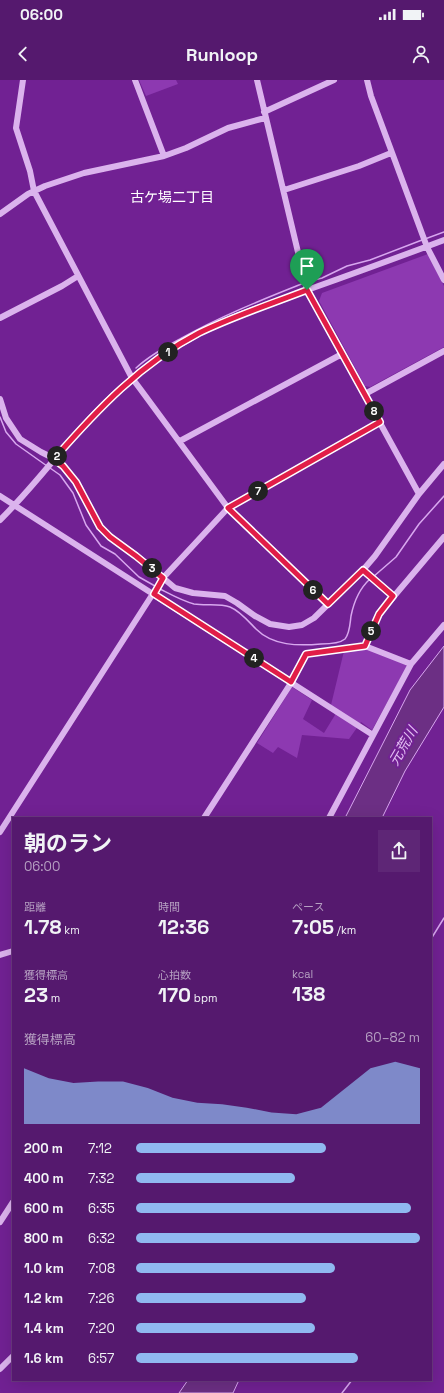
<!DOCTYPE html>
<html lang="ja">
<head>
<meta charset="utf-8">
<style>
	:root { --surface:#55196e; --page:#5e2676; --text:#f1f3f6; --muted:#b6a0c2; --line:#6b3881; --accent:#90b9f0 }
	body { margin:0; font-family:"Space Grotesk","Noto Sans JP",sans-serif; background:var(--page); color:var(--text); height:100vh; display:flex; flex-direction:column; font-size:15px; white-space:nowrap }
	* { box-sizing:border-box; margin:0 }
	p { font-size:13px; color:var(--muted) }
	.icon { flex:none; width:22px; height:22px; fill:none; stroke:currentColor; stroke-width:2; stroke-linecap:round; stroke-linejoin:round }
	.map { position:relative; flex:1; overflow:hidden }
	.panel { position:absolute; left:12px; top:737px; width:420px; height:564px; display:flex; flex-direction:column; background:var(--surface); border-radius:0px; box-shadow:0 4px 16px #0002,0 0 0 1px var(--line) }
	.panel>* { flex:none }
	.pin { position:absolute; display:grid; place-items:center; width:34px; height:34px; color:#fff; margin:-41px -17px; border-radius:50% 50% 50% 0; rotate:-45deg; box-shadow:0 0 4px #0007 }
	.pin .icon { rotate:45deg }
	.km { position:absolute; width:20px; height:20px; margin:-10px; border-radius:50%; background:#222; color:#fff; font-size:11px; line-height:20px; text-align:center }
	.round { display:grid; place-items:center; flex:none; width:42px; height:42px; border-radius:0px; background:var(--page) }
	.overview { display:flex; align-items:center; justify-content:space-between; height:68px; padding:0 12px }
	h1 { font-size:22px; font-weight:700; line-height:30px }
	.figures { display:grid; grid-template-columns:repeat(3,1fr); gap:6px; height:68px; padding:4px 12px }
	.figures div { display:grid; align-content:center }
	.figures b { font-size:20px; font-weight:700 }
	.figures small { font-size:11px; font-weight:400 }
	.figures p { font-size:11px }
	.chart { height:112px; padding:8px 12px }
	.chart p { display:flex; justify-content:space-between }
	.chart svg { width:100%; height:72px; margin-top:4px; fill:var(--accent); opacity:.7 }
	ul { padding:0 12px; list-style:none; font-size:13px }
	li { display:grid; grid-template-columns:64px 48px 1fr; align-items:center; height:30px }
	li i { height:10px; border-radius:5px; background:var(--accent) }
	.status { display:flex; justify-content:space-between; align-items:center; height:28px; padding:0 20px; background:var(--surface); direction:ltr }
	.status svg { height:11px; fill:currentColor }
	header { display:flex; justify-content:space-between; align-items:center; height:52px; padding:0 12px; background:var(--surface); font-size:18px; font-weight:700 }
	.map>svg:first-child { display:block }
	.green { fill:#8d39b1 }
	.water { fill:#6c2f84; stroke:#d8a7ef }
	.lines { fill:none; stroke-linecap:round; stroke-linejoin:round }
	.stream { stroke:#d8a7ef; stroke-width:1.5 }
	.minor { stroke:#dbb3ed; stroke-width:6 }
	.route-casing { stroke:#fff; stroke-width:8 }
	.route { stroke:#e11d48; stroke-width:5 }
	.labels { text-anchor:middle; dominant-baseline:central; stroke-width:4; stroke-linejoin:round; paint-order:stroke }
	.neighbourhood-label { font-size:14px; fill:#fff; stroke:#712193 }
	.water-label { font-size:14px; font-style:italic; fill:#e4c0f4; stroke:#712193 }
</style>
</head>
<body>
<div class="status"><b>06:00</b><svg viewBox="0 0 49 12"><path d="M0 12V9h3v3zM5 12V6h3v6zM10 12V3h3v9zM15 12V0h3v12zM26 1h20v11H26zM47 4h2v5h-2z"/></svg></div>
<header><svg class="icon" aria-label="back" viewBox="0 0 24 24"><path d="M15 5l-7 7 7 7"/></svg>Runloop<svg class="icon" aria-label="person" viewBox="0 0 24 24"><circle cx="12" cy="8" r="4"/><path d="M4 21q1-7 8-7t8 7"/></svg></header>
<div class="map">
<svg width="444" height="1313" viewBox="0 0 444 1313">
	<rect width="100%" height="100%" fill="#712193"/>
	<!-- green -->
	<path class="green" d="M139,0H176L178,4L146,16Z
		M428,174L444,206V267L370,307L365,306L319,221L322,213Z
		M368,569L408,585L372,650L361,642L349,659L302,655L297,678L278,667L273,673L257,663L292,607L312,620L303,639L324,653L335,635L331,625L344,571Z"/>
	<!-- water -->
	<path class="water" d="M444,566V627L405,691L382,738H345L410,610Z
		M188,1300H239L233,1313H179Z"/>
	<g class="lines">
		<!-- stream -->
		<path class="stream" d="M425,159L444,152
			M307,202L322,198L347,186L370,180L422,160
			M136,288C149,276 165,267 180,259C219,237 261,220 304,203
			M0,337L6,352L16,364L47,386
			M50,388L60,395L73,413L86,445L101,466L115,474L139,497L155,506
			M373,497L396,477L419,444L444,416
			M158,508C170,514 182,521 194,524C206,526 219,523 230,527C240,531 249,542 256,549C273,566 298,566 321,564C328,564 339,564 345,559C350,553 350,543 351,536C354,521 359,509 370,499
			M431,859L444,838
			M342,1313L352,1300"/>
		<!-- minor -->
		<path class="minor" d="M23,0L16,48L30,91L34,111L132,298L141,310L228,428L328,524
			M135,0L164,76
			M257,0L307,210L419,414
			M367,0L371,16L427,167L444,200
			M264,32L334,0
			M284,110L359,86L391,73
			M0,134L28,114L45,106L84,93L164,76L186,68L228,48L265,38
			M0,238L62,206L78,196
			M365,314L444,271
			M0,319L6,338L20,359L41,372L55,379L63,386L76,402L100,447L110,457L136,475L175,508L193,513L225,516L237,523L255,536L270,544L289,547L302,545L314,538L363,490L375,476L419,414L444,384
			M180,361L342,274
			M0,416L373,655
			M0,440C43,398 76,347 121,308C144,287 170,269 198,254C233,235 272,223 310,209C355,193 399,177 444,160
			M363,490L393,516
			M365,566L411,584
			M204,738L293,600L306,574L365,566L379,534L444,457
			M329,738L411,584L444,545
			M0,752L163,498L228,428L380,342
			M0,875L13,871
			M0,1142L13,1122
			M0,1289L13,1276"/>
	</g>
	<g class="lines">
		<!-- route casing -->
		<g class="route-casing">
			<path id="route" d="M307,210L380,342L228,428L328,524L363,490L393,516L379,534L365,566L306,574L291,602L154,514L163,498L136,476L110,457L100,447L76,402L63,386L54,379C97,330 141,283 199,253C234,236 271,224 307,210Z"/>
		</g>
		<!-- route -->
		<use href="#route" class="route"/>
	</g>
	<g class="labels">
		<!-- neighbourhood labels -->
		<g class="neighbourhood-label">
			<text x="172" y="117">古ケ場二丁目</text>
		</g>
		<!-- water labels -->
		<g class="water-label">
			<text transform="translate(403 666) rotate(-60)">元荒川</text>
		</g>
	</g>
</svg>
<div class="pin" style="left:307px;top:210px;background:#1e9e55"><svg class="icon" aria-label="arrive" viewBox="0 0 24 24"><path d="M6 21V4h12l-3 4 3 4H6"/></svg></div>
<b class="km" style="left:168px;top:272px">1</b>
<b class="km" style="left:57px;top:376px">2</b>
<b class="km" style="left:152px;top:488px">3</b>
<b class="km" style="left:254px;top:578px">4</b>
<b class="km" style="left:371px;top:551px">5</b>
<b class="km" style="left:313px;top:510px">6</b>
<b class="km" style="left:258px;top:411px">7</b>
<b class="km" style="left:374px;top:331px">8</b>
<section class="panel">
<div class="overview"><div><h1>朝のラン</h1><p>06:00</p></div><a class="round"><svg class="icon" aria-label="share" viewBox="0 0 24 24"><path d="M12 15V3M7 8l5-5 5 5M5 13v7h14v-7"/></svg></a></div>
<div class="figures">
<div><p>距離</p><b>1.78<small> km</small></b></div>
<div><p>時間</p><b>12:36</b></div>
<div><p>ペース</p><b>7:05<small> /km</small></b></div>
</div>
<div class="figures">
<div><p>獲得標高</p><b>23<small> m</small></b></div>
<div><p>心拍数</p><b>170<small> bpm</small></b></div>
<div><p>kcal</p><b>138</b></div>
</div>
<div class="chart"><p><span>獲得標高</span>60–82 m</p>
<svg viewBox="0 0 160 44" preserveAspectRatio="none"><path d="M0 44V10L10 16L20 19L30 18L40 18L50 22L60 28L70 31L80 32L90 34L100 37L110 38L120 34L130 22L140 10L150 6L160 10V44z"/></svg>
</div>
<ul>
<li><b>200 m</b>7:12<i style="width:67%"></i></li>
<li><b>400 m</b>7:32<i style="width:56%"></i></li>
<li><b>600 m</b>6:35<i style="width:97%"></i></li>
<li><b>800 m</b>6:32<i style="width:100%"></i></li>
<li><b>1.0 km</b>7:08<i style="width:70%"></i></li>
<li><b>1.2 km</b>7:26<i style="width:60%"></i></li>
<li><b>1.4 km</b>7:20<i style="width:63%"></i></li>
<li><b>1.6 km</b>6:57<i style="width:78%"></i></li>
</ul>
</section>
</div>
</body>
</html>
